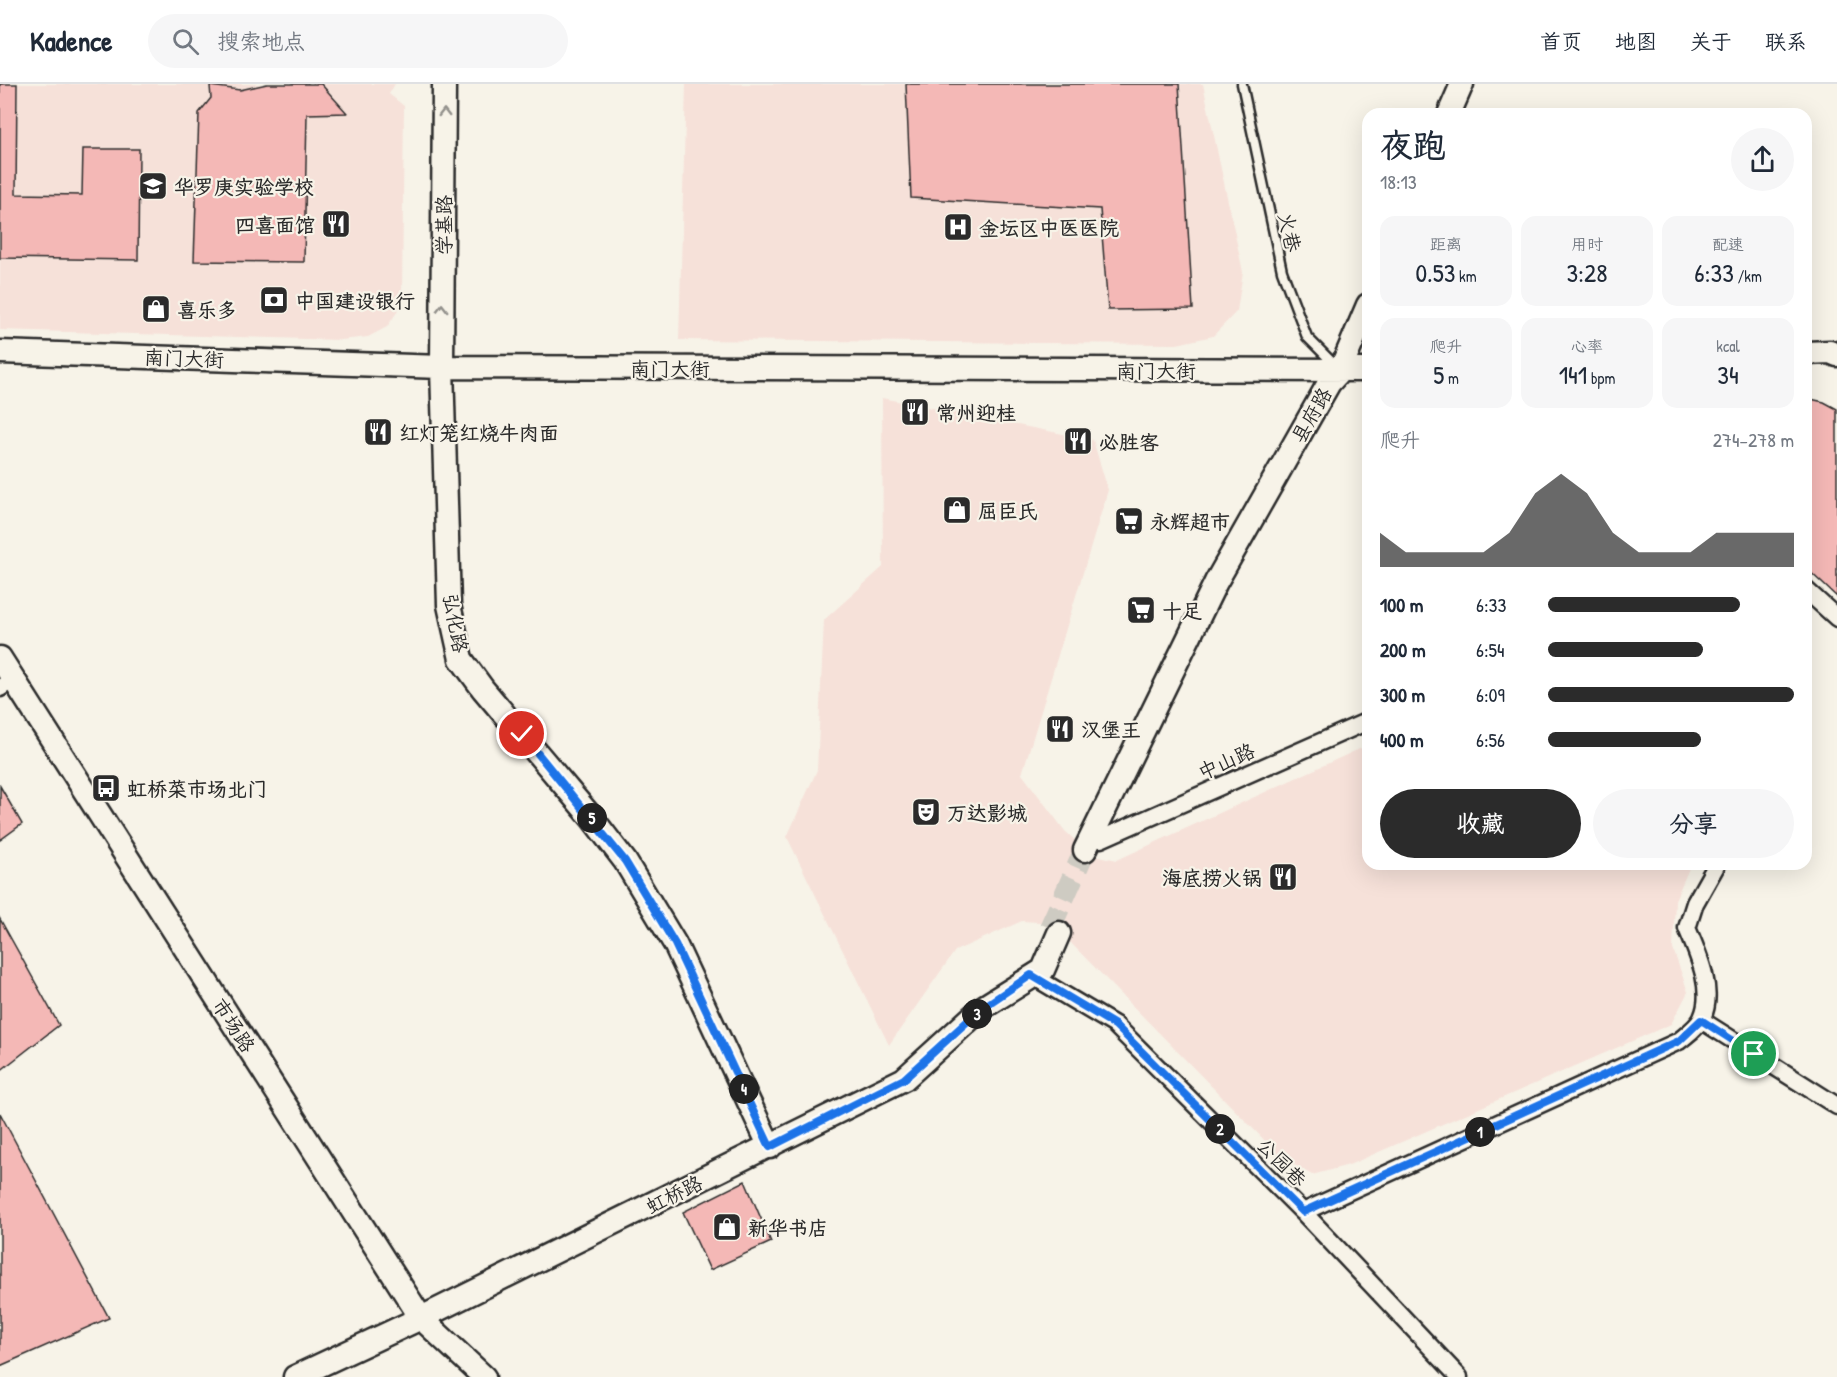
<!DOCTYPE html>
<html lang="zh">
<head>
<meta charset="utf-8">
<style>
	:root { --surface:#fff; --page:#f6f6f7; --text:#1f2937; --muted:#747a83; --line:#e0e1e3; --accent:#2b2b2b }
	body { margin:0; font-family:"Patrick Hand","LXGW WenKai TC",sans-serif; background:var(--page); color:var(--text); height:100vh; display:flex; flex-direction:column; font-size:22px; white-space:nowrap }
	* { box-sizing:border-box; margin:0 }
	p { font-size:20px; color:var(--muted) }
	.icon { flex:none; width:33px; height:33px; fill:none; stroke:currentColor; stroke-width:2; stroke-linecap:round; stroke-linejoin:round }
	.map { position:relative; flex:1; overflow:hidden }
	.sheet { position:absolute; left:1362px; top:24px; width:450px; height:762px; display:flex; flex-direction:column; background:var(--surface); border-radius:18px; box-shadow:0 6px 24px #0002 }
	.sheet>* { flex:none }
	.pin { position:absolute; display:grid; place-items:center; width:51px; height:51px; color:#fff; margin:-26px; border:3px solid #fff; border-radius:50%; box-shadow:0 2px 6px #0007 }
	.km { position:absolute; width:30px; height:30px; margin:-15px; border-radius:50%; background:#222; color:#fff; font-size:16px; line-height:30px; text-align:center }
	.round { display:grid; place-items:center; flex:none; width:63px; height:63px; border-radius:32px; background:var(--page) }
	.head { display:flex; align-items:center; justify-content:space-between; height:102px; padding:0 18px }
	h1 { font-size:33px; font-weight:600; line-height:45px }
	.figures { display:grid; grid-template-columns:repeat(3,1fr); gap:9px; height:102px; padding:6px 18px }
	.figures div { display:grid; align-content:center; border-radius:15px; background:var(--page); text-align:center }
	.figures b { font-size:26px; font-weight:600 }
	.figures small { font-size:16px; font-weight:400 }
	.figures p { font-size:16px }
	.chart { height:168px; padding:12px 18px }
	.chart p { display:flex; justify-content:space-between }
	.chart svg { width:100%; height:108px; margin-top:6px; fill:var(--accent); opacity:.7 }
	.action { display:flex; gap:12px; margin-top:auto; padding:12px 18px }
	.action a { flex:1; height:69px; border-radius:36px; background:var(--accent); color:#fff; font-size:24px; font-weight:600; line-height:69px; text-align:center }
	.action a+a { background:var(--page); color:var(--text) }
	ul { padding:0 18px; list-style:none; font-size:20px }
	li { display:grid; grid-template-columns:96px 72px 1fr; align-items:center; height:45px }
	li i { height:15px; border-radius:8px; background:var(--accent) }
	header { display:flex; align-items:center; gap:36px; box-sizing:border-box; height:84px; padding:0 30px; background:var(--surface); border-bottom:2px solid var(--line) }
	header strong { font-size:28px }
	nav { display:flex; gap:33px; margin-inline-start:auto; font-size:21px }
	.search { width:420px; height:54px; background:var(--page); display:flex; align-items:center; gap:15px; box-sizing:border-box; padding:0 21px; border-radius:33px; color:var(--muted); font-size:22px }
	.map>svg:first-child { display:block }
	.built { fill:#f6e1d9 }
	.building { fill:#f4b8b6; stroke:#2b2b2b; stroke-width:1.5 }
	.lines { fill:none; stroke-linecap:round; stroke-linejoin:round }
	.secondary-tunnel { stroke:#cecbc2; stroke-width:22; stroke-dasharray:22 11; stroke-linecap:butt }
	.lane-casing { stroke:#2b2b2b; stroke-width:13 }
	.street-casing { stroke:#2b2b2b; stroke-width:21 }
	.secondary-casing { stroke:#2b2b2b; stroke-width:27 }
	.lane { stroke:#f7f3e8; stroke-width:8 }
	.street { stroke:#f7f3e8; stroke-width:16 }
	.secondary { stroke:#f7f3e8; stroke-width:22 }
	.oneway { stroke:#918f8a }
	.route-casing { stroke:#fff; stroke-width:12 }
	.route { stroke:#1a73e8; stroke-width:8 }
	.labels { text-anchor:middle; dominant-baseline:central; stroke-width:4.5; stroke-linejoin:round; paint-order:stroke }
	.poi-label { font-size:20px; font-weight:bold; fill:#2b2b2b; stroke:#f7f3e8; text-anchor:start }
	.street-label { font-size:20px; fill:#2b2b2b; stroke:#f7f3e8 }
</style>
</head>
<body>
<header>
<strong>Kadence</strong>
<div class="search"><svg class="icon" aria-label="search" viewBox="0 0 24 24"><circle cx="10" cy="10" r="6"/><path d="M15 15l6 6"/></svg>搜索地点</div>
<nav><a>首页</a><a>地图</a><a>关于</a><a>联系</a></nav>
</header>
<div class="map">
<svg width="1837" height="1293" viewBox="0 0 1837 1293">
	<rect width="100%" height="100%" fill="#f7f3e8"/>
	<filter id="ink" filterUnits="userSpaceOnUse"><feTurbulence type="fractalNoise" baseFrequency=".0167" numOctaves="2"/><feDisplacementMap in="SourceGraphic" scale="12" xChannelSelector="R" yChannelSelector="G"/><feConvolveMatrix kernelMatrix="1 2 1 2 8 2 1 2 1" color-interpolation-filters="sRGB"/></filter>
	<g filter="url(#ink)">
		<!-- built -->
		<path class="built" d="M0,0H395L389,10L404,22L402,214L397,228L387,243L368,253L341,256L0,246Z
			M686,0H1203L1243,188L1237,227L1213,252L1177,260L679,256Z
			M882,314L1093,356L1108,406L1022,690L1065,747L1090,770L1117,776L1368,661V780H1691L1675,816L1673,865L1688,908L1671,940L1349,1081L1312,1091L1282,1074L1062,850L1038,838L1022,837L955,867L889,961L787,753L817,686L824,536L883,483Z"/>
		<!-- building -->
		<path class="building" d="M0,0H17L16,110L82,111L83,65H139L138,176L0,174Z
			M267,0H321L347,29L307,30L304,178L194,177L199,29L211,14L210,2L240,6Z
			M906,0H1179L1193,225L1108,226L1100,125L911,114Z
			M1806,314L1824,318L1837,325V513L1806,484Z
			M0,702L22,740L0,756Z
			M0,835L59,941L0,987Z
			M0,1029L109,1234L0,1282Z
			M745,1097L771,1158L710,1186L683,1128Z"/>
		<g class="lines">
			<!-- secondary-tunnel -->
			<path class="secondary-tunnel" d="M1050,844L1085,766"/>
			<!-- lane casing -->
			<g class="lane-casing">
				<path id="lane" d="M1242,0L1282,187L1307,253L1336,282"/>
			</g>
			<!-- street casing -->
			<g class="street-casing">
				<path id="street" d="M1806,506L1837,534
					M0,604L13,595
					M1101,755L1368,637
					M1031,891L1115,941L1303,1128L1459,1293
					M1701,936L1837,1022
					M1303,1128L1679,957C1686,951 1698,943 1702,934C1715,907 1698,870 1687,844L1695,819L1717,780"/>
			</g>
			<!-- secondary casing -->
			<g class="secondary-casing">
				<path id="secondary" d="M444,0L442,283L449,521L461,575L483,605L592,734L625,777L675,860L770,1063
					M1449,30L1462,0
					M0,268L442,283L1368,286
					M1806,269L1830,268L1837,271
					M0,574L421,1234L484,1293
					M1085,766L1216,498L1329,299L1340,287L1368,221
					M295,1293L421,1234L904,995L982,924L1043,886L1059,849"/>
			</g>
			<!-- lane -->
			<use href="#lane" class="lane"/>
			<!-- street -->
			<use href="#street" class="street"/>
			<!-- secondary -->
			<use href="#secondary" class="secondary"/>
		</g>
		<!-- one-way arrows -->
		<defs><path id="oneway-chevron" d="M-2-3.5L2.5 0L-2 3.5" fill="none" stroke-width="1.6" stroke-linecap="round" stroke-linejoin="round" transform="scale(1.5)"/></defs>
		<g class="oneway">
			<use href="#oneway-chevron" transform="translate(444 29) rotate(-90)"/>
			<use href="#oneway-chevron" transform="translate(442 224) rotate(-90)"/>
		</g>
	</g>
	<g class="lines" filter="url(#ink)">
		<!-- route casing -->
		<g class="route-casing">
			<path id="route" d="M522,650L625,777L675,860L770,1063L904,995L982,924L1031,891L1115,941L1303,1128L1679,957L1701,936L1754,970"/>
		</g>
		<!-- route -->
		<use href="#route" class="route"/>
	</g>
	<!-- icons -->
	<defs>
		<g id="school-square" transform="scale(1.5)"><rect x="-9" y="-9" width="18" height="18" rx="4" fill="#2b2b2b" stroke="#f7f3e8"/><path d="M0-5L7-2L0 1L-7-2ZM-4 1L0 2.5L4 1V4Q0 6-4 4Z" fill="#fff"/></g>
		<g id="restaurant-square" transform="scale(1.5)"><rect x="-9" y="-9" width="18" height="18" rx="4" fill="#2b2b2b" stroke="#f7f3e8"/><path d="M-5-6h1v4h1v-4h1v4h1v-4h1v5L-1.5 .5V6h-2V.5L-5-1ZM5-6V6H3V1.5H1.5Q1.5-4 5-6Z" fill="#fff"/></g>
		<g id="hospital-square" transform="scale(1.5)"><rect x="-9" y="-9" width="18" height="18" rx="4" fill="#2b2b2b" stroke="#f7f3e8"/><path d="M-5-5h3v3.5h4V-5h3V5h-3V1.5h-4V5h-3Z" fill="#fff"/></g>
		<g id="bank-square" transform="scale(1.5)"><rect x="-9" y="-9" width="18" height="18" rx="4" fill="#2b2b2b" stroke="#f7f3e8"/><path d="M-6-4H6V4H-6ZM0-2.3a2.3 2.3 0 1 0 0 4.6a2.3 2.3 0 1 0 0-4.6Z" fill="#fff"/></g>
		<g id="shop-square" transform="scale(1.5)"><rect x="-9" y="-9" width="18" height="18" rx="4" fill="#2b2b2b" stroke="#f7f3e8"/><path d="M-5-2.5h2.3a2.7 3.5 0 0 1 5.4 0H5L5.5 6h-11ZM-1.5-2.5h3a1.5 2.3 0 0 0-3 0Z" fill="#fff"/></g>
		<g id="supermarket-square" transform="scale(1.5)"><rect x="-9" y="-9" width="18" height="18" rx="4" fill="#2b2b2b" stroke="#f7f3e8"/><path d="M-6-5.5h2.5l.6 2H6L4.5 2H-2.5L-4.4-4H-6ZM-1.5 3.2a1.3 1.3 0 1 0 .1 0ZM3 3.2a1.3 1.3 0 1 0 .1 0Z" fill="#fff"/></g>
		<g id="bus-square" transform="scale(1.5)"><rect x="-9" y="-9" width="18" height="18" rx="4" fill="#2b2b2b" stroke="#f7f3e8"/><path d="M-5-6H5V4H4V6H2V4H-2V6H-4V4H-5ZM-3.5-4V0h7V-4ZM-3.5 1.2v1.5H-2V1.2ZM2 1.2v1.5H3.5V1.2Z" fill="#fff"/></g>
		<g id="theatre-square" transform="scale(1.5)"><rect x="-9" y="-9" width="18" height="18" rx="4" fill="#2b2b2b" stroke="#f7f3e8"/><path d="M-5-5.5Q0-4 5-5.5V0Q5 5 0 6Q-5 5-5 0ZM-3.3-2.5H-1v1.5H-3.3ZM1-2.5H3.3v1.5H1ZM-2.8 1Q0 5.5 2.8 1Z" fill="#fff"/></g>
	</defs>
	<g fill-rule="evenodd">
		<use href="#school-square" x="153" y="102"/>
		<use href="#restaurant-square" x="336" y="140"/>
		<use href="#hospital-square" x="958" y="143"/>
		<use href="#bank-square" x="274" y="216"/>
		<use href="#shop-square" x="156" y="225"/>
		<use href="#restaurant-square" x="915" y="328"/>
		<use href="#restaurant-square" x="378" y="348"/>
		<use href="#restaurant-square" x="1078" y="357"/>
		<use href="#shop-square" x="957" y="426"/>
		<use href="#supermarket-square" x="1129" y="437"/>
		<use href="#supermarket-square" x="1141" y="526"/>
		<use href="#restaurant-square" x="1060" y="645"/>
		<use href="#bus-square" x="106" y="704"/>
		<use href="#theatre-square" x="926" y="728"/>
		<use href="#restaurant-square" x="1283" y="793"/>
		<use href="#shop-square" x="727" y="1143"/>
	</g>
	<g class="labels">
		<!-- poi labels -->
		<g class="poi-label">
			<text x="174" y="102">华罗庚实验学校</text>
			<text x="315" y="140" text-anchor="end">四喜面馆</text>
			<text x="979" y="143">金坛区中医医院</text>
			<text x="295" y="216">中国建设银行</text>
			<text x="177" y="225">喜乐多</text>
			<text x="936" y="328">常州迎桂</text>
			<text x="399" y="348">红灯笼红烧牛肉面</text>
			<text x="1099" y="357">必胜客</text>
			<text x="978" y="426">屈臣氏</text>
			<text x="1150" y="437">永辉超市</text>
			<text x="1162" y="526">十足</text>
			<text x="1081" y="645">汉堡王</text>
			<text x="127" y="704">虹桥菜市场北门</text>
			<text x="947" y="728">万达影城</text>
			<text x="1262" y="793" text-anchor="end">海底捞火锅</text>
			<text x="748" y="1143">新华书店</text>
		</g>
		<!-- street labels -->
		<g class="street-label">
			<text transform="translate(443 141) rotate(-90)">学基路</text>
			<text transform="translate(1290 148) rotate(78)">火巷</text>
			<text transform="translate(184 274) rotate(2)">南门大街</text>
			<text x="670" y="284">南门大街</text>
			<text x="1156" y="286">南门大街</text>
			<text transform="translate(1311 331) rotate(-60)">县府路</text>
			<text transform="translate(456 539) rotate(79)">弘化路</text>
			<text transform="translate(1226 677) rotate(-24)">中山路</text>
			<text transform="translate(234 941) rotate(57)">市场路</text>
			<text transform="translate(1282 1078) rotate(45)">公园巷</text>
			<text transform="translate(674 1110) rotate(-26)">虹桥路</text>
		</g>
	</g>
</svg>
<div class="pin" style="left:1754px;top:970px;background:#1e9e55"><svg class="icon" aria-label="arrive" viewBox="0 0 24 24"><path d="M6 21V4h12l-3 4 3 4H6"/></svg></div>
<div class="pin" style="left:522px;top:650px;background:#d93025"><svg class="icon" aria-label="check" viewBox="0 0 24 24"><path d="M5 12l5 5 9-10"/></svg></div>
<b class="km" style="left:1480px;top:1048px">1</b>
<b class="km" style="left:1220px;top:1045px">2</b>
<b class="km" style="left:977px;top:930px">3</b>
<b class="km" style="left:744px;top:1005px">4</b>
<b class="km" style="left:592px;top:734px">5</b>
<section class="sheet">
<div class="head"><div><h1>夜跑</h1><p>18:13</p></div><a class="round"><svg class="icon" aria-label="share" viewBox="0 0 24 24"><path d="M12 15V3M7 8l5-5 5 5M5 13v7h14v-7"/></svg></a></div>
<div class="figures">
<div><p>距离</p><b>0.53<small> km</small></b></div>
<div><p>用时</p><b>3:28</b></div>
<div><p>配速</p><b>6:33<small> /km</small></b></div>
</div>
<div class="figures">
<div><p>爬升</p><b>5<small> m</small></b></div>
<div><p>心率</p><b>141<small> bpm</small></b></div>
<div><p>kcal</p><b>34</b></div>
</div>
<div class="chart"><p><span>爬升</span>274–278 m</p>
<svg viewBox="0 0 160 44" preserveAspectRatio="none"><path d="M0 44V30L10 38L20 38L30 38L40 38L50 30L60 14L70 6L80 14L90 30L100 38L110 38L120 38L130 30L140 30L150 30L160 30V44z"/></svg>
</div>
<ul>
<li><b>100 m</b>6:33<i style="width:78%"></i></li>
<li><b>200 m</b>6:54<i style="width:63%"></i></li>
<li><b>300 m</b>6:09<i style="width:100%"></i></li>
<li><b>400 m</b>6:56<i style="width:62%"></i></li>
</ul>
<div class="action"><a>收藏</a><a>分享</a></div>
</section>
</div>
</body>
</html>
